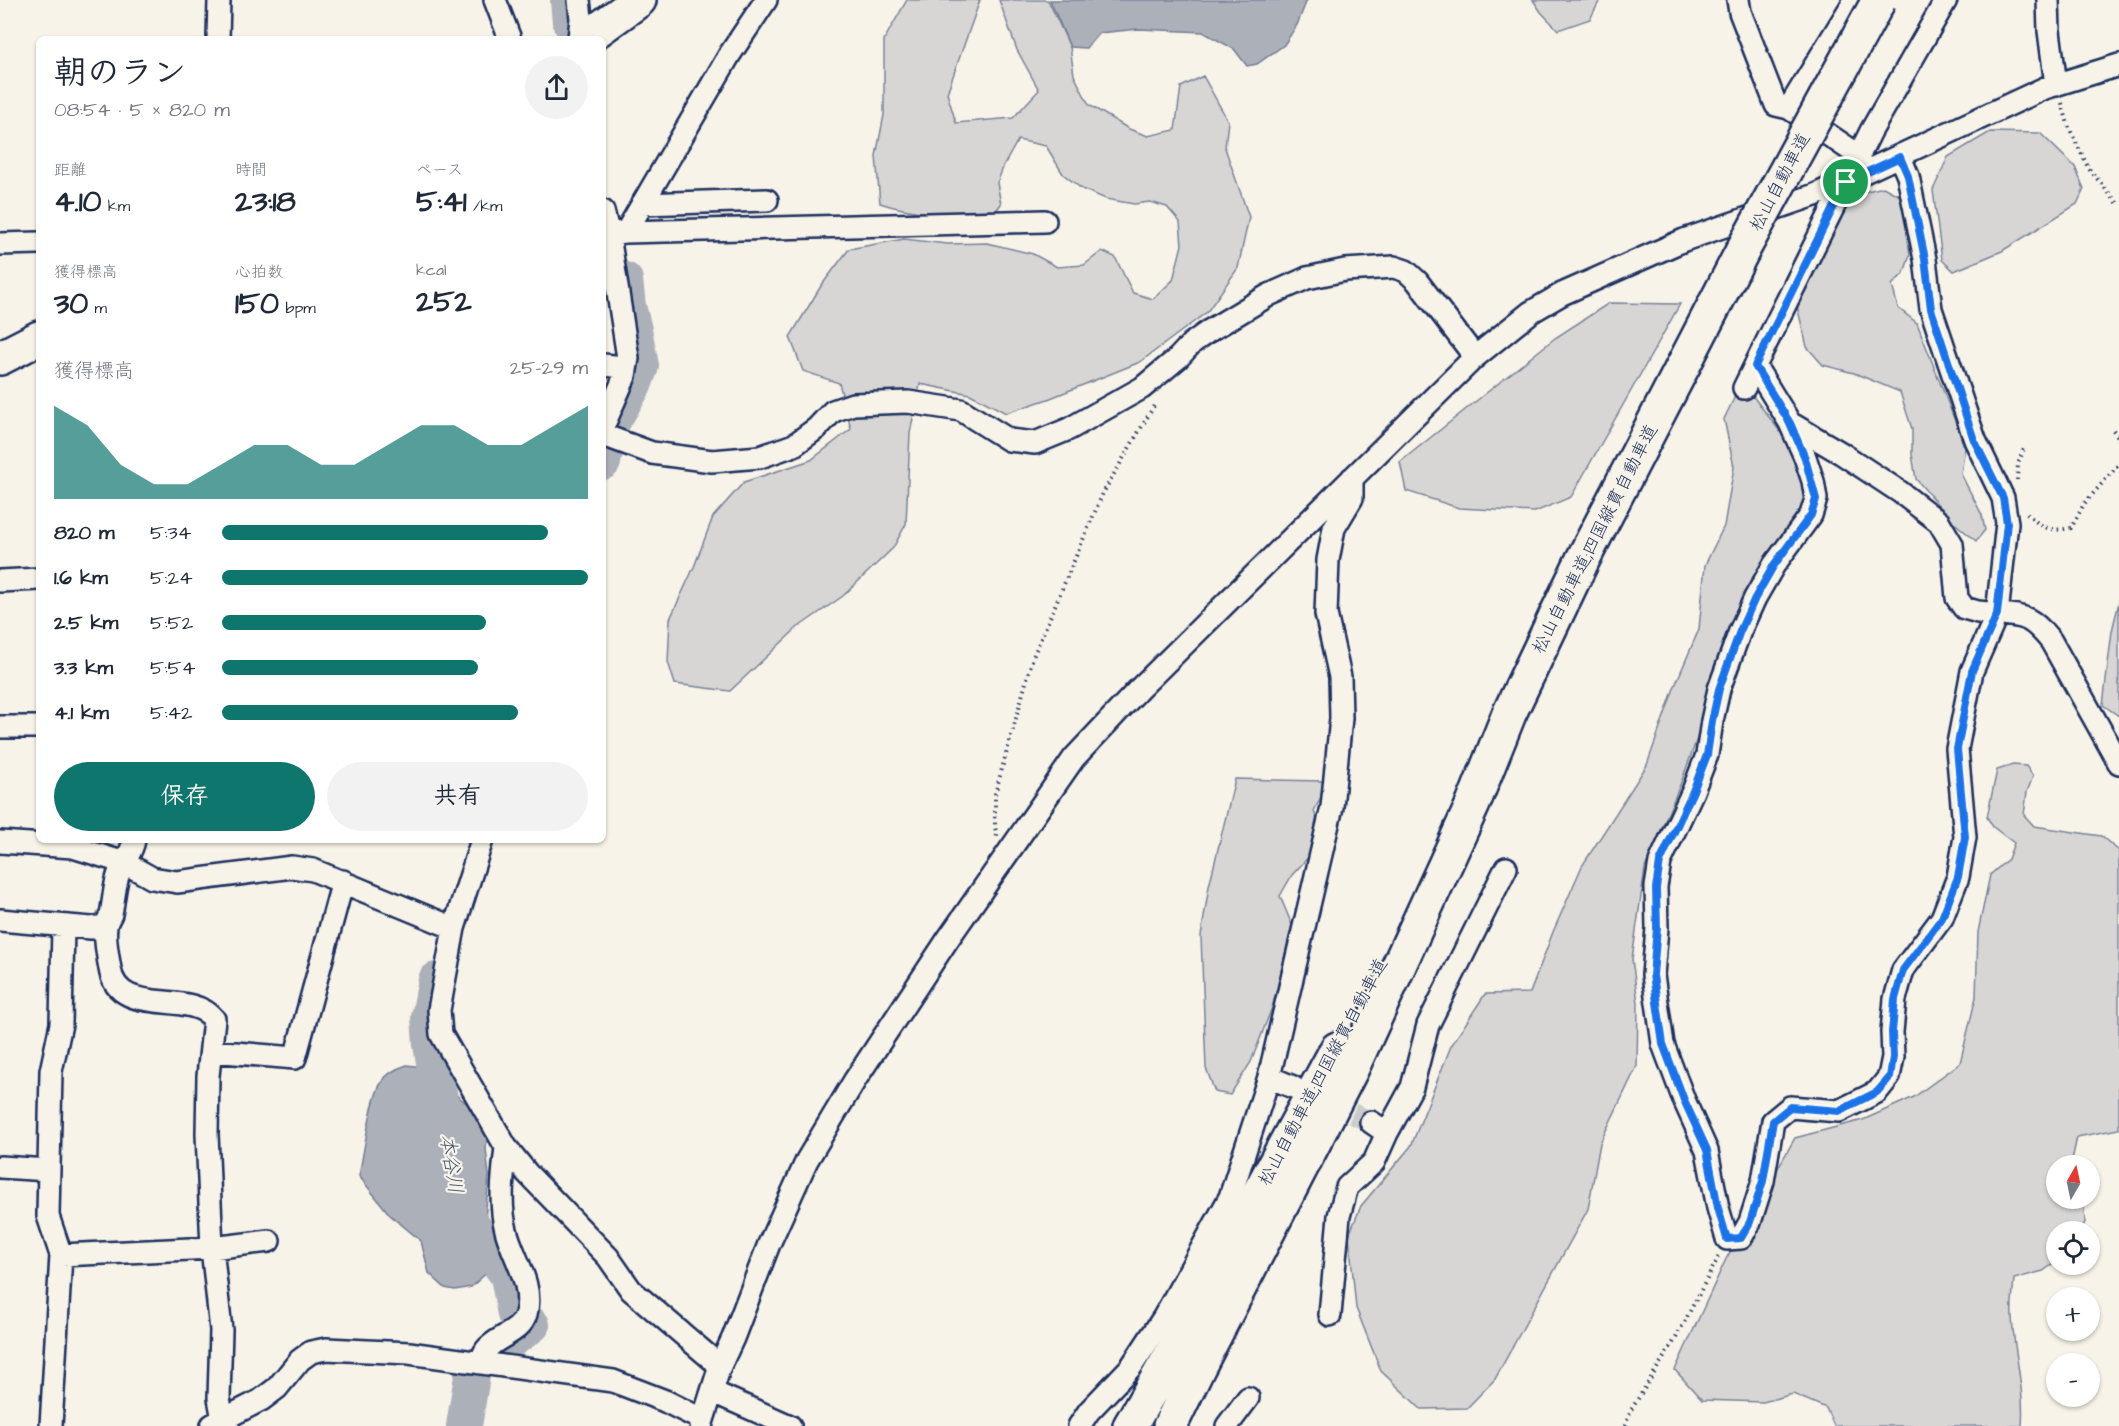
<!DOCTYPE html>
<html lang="ja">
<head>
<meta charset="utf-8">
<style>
	:root { --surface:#fff; --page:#f2f2f3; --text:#1f2937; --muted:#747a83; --accent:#0f766e }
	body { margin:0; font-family:"Architects Daughter","Klee One",sans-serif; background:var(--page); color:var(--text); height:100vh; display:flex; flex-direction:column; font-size:22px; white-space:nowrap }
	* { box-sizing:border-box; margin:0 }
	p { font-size:20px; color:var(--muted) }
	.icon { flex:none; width:33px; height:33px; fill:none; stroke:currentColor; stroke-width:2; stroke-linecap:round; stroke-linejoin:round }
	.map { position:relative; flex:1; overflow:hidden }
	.panel { position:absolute; left:36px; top:36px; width:570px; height:807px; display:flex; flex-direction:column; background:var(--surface); border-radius:9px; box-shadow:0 2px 4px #0004 }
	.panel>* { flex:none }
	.needle { width:39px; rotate:9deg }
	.fabs { position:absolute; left:2046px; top:1155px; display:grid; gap:12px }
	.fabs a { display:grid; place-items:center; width:54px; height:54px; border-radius:50%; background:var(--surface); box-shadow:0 2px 4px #0004; font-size:30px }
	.pin { position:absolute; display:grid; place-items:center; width:51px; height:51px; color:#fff; margin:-26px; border:3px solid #fff; border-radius:50%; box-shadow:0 2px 6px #0007 }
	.round { display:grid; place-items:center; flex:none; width:63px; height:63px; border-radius:32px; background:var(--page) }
	.overview { display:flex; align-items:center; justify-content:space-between; height:102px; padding:0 18px }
	h1 { font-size:33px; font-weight:700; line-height:45px }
	.metrics { display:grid; grid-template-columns:repeat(3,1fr); gap:9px; height:102px; padding:6px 18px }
	.metrics div { display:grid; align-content:center }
	.metrics b { font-size:30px; font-weight:700 }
	.metrics small { font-size:16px; font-weight:400 }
	.metrics p { font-size:16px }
	.chart { height:168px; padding:12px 18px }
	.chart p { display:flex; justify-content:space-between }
	.chart svg { width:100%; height:108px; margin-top:6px; fill:var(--accent); opacity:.7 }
	.button { display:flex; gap:12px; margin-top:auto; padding:12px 18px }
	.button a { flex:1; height:69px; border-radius:36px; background:var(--accent); color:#fff; font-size:24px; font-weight:700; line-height:69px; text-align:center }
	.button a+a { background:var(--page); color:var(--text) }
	ul { padding:0 18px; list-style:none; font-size:20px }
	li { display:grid; grid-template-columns:96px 72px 1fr; align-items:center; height:45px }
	li i { height:15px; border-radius:8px; background:var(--accent) }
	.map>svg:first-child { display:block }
	.green { fill:#d7d6d4; stroke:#798299; stroke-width:1.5 }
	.water { fill:#acb0b9; stroke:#727c95; stroke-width:1.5 }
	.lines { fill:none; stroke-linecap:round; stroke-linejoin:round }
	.river { stroke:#acb0b9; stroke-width:36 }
	.minor-tunnel { stroke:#cbcccc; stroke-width:21; stroke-dasharray:21 10; stroke-linecap:butt }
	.minor-casing { stroke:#1b2f5e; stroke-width:26 }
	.primary-casing { stroke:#1b2f5e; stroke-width:38 }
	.motorway-casing { stroke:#1b2f5e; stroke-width:38 }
	.path { stroke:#1b2f5e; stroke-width:4; stroke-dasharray:1.5 4.5; stroke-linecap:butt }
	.minor { stroke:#f7f3e8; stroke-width:21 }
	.primary { stroke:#f7f3e8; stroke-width:33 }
	.motorway { stroke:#f7f3e8; stroke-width:33 }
	.motorway-bridge-casing { stroke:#1b2f5e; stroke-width:38; stroke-linecap:butt }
	.motorway-bridge { stroke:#f7f3e8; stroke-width:33 }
	.route-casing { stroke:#fff; stroke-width:12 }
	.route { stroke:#1a73e8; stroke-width:8 }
	.labels { text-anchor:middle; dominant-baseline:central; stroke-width:4.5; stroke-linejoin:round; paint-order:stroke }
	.street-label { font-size:18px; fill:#1b2f5e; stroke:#f7f3e8 }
	.water-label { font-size:20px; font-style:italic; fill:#465679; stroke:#f7f3e8 }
</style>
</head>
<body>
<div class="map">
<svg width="2119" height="1426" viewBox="0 0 2119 1426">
	<rect width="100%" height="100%" fill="#f7f3e8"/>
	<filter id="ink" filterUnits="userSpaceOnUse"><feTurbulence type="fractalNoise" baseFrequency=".0167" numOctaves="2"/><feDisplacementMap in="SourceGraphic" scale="12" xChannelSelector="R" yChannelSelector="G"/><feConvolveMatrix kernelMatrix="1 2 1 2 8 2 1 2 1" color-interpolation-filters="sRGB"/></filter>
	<g filter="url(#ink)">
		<!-- green -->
		<path class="green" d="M907,0H980L947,93L956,123L1013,118L1039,90L1017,50L999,0H1048L1070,47L1074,75L1089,105L1129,129L1148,136L1175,130L1181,87L1203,76L1228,121L1225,148L1249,217L1238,268L1207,312L1140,362L1048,399L1006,413L970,394L920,384L910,433L906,524L893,548L843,596L797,628L730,691L675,684L668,662L670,619L694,567L713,517L744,482L811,460L851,429L839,383L803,371L790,337L821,286L849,249L904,239L947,244L987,243L1033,254L1057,267L1084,265L1102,251L1115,257L1133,293L1153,299L1173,280L1182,245L1180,222L1167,207L1150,202L1134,204L1106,199L1082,189L1063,174L1046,146L1018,140L1004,165L997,183L1001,204L992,216C954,215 916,215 880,203L876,156L884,115V40Z
			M1533,0H1600L1590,19L1558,30L1541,12Z
			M1990,132L2040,133L2075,167L2084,189L2077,204L2002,251L1954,271L1942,260L1933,190L1948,157Z
			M1883,187L1902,197L1910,255L1904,273L1892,285L1898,308L1917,323L1965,447L1961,474L1982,515L1985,530L1976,541L1951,520L1916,479L1912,454V429L1900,392L1854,373L1823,365L1807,347L1797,306L1852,195Z
			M1609,303L1680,304L1571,497L1535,512L1459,508L1406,491L1400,462L1555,338Z
			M1742,382L1789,443L1807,476L1805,501L1784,543L1751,583L1743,612L1682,780L1645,868L1632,959L1638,1003L1637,1066L1600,1143L1588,1209L1495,1379L1467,1408L1421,1409L1381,1371L1356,1308L1349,1235L1361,1206L1411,1146L1451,1046L1485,994L1530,993L1553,932L1582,866L1647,765L1674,688L1699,629L1705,565L1724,526L1734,467L1724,419Z
			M2119,602V716L2103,705L2112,631Z
			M2013,765L2026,766L2033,776L2027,792L2024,815L2034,826L2101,836L2119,851V1129L2077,1137L2071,1165L2056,1166V1198L2083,1199L2085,1222L2081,1231L2056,1232V1262L2043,1271L2014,1279C2013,1291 2011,1304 2012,1317C2014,1353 2025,1389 2022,1426H1834L1826,1408L1793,1394L1763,1402L1702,1400L1675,1370L1726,1259L1795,1138L1863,1120L1914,1097L1960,1063L1976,997L1978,932L1990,875L2008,859L2014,843L1993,827L1987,817L1997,770Z
			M1235,779L1323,781V793L1314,811L1322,834L1315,850L1292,875L1280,896L1292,925L1273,1005L1251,1062L1230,1095L1215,1092L1206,1068L1201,936L1209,886Z"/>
		<!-- water -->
		<path class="water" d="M1050,0H1307L1297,25L1284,45L1257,64L1247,66L1234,49L1203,32L1139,29L1099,33L1086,48L1070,47Z
			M407,1065L422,1067L471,1107L487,1135L486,1149L489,1176L485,1220L486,1237L493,1255L492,1268L471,1287L455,1290L445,1288L429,1273L421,1241L390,1215L359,1176C364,1153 370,1102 381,1083C387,1073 397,1068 407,1065Z"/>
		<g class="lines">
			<!-- river -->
			<path class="river" d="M568,0L570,22
				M603,462L611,424L634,385L641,366L634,330L628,306L625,280
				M436,980L429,1017L431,1044L444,1124
				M465,1215L508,1276L515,1314L532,1325L510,1341
				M464,1426L472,1376"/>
			<!-- minor-tunnel -->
			<path class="minor-tunnel" d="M1324,1101L1371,1122"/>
			<!-- minor casing -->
			<g class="minor-casing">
				<path id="minor" d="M495,0L510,39
					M1738,0L1740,12L1776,105L1789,108L1858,155
					M2048,0L2049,31L2056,85
					M218,39L219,0
					M579,39L581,18L579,0
					M1789,108L1855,0
					M1900,157L1908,176L1925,259L1931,309L1975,440L2003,498L2007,523L1997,614C2026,615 2033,619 2051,641L2119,763
					M642,204L767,200
					M603,211L609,235L628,358L625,376L603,427
					M626,232L1045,221
					M603,234L626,232L730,54L766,0
					M0,244L39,243
					M603,365L626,367
					M1755,366L1790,423L1805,457L1813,481L1816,499L1811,515L1774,565L1755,598L1740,631L1719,689L1712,721L1707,755L1693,791L1660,862L1656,887L1657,928L1653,975L1663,1044L1684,1100L1707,1151L1718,1208L1727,1239L1741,1238L1750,1222L1763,1181L1773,1121L1790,1107L1839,1111L1877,1092L1889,1077L1893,1057L1892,1032L1895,999L1903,970L1942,918L1958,877L1965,837L1957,749L1972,671L1997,614L1978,612L1964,608L1957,598L1952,544L1939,522L1900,492L1841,453L1790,423
					M1744,388L1871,131L1946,0
					M603,435L652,453L712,461L760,457L794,445L817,428L833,411L853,404L908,402L961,410L1009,440L1035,443L1069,429L1142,388L1178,358L1192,343L1209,331L1269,295L1307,278L1345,270L1394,267L1406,271L1417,281L1475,357
					M0,581L39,579
					M0,727H39
					M134,840C132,854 123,861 119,873C114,886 114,901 111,914C109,918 106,923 106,927C104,939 108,956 110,969C118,1019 189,988 214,1019L208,1076L207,1134L212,1248L221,1330L219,1398L223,1420L228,1426
					M482,840L454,928L439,1010L441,1034L506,1147L527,1173L608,1257L631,1290L720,1366
					M0,842L73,847L125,863L152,878L177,882L292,867L313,870L454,928
					M0,920L91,928L106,926
					M211,1051L295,1058L343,881
					M1269,1077L1293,1087
					M1387,1133L1412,1087L1428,1025L1506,868
					M0,1167L49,1170
					M61,1255L212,1248L269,1241
					M1330,1315L1339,1216L1347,1187L1374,1162L1387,1133L1371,1122
					M480,1363C482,1359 483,1354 486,1350C497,1336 521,1333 526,1314C534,1284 513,1258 506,1230C499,1204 503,1174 506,1147
					M713,1392L790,1426
					M212,1425L261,1400L277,1388L300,1360L311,1352L326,1349L409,1353L613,1381L665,1401L703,1420
					M51,1426L61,1255L48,1216L51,1071L61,1024L63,926
					M701,1426L720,1366L733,1338L769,1244L807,1160L855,1080L948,939L1074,758L1139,689L1475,357L1531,312L1562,294L1684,240L1815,195L2045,88L2119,65
					M1079,1426L1089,1411L1131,1367L1164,1317L1230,1197L1269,1077L1332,807L1341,718L1340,677L1326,614L1328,560L1334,528L1352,498V478
					M1227,1426L1248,1398"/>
			</g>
			<!-- primary casing -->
			<g class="primary-casing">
				<path id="primary" d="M585,39L639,0
					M0,358L39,338"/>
			</g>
			<!-- motorway casing -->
			<g class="motorway-casing">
				<path id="motorway" d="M1130,1426L1174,1350L1337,1049
					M1170,1426L1198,1368L1351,1070L1473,804L1509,714L1582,561L1683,366"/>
			</g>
			<!-- path -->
			<path class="path" d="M2062,103L2069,128L2089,169L2119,205
				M2113,430L2119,438
				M2017,480L2018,464L2025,446
				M2027,513C2041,528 2050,532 2071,528L2084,504L2119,464
				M997,836L995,827V794L1033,657L1103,493L1155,404
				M1625,1426L1631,1410L1676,1338L1719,1256"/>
			<!-- minor -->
			<use href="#minor" class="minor"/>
			<!-- primary -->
			<use href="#primary" class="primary"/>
			<!-- motorway -->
			<use href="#motorway" class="motorway"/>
			<!-- motorway-bridge casing -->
			<g class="motorway-bridge-casing">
				<path id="motorway-bridge" d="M1683,366L1745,246L1879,0"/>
			</g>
			<!-- motorway-bridge -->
			<use href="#motorway-bridge" class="motorway-bridge"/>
		</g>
	</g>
	<g class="lines" filter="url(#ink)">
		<!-- route casing -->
		<g class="route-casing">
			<path id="route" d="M1900,157L1908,176L1925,259L1931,309L1974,440L2003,498L2007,523L1997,614L1972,671L1957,749L1965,837L1958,877L1942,918L1903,970L1895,999L1892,1032L1893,1057L1890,1077L1877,1092L1839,1111L1790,1107L1773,1121L1763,1181L1750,1222L1741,1238L1727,1239L1718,1208L1707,1150L1684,1100L1663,1044L1653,975L1657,928L1656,888L1660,862L1693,791L1707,755L1712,721L1719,689L1740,631L1755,598L1774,565L1811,515L1816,499L1805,458L1790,423L1755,366L1846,182Z"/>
		</g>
		<!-- route -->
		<use href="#route" class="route"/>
	</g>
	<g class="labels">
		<!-- street labels -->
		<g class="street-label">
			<text transform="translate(1780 182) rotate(-62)">松山自動車道</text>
			<text transform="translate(1595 539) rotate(-63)">松山自動車道;四国縦貫自動車道</text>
			<text transform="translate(1323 1072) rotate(-62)">松山自動車道;四国縦貫自動車道</text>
		</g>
		<!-- water labels -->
		<g class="water-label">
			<text transform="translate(451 1164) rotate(81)">本谷川</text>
		</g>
	</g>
</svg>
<div class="fabs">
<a><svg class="needle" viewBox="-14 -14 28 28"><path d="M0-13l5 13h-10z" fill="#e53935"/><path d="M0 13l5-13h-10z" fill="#747a83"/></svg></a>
<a><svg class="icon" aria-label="locate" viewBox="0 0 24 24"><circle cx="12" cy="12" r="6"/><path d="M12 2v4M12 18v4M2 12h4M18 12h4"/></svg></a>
<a>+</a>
<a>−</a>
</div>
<div class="pin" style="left:1846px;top:182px;background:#1e9e55"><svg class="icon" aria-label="arrive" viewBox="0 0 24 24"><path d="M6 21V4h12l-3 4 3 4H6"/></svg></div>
<section class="panel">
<div class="overview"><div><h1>朝のラン</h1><p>08:54 · 5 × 820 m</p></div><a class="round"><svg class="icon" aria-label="share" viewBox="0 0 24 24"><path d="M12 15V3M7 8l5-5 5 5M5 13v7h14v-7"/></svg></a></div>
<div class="metrics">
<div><p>距離</p><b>4.10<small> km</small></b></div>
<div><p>時間</p><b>23:18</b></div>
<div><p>ペース</p><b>5:41<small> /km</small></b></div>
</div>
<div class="metrics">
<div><p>獲得標高</p><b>30<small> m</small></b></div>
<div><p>心拍数</p><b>150<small> bpm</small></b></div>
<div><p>kcal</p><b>252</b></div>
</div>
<div class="chart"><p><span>獲得標高</span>25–29 m</p>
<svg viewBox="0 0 160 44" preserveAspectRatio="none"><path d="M0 44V6L10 14L20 30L30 38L40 38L50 30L60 22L70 22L80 30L90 30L100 22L110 14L120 14L130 22L140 22L150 14L160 6V44z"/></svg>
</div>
<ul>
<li><b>820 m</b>5:34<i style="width:89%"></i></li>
<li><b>1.6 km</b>5:24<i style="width:100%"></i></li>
<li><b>2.5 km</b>5:52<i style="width:72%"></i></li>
<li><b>3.3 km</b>5:54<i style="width:70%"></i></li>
<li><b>4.1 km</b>5:42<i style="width:81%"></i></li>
</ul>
<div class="button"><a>保存</a><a>共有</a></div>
</section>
</div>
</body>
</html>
